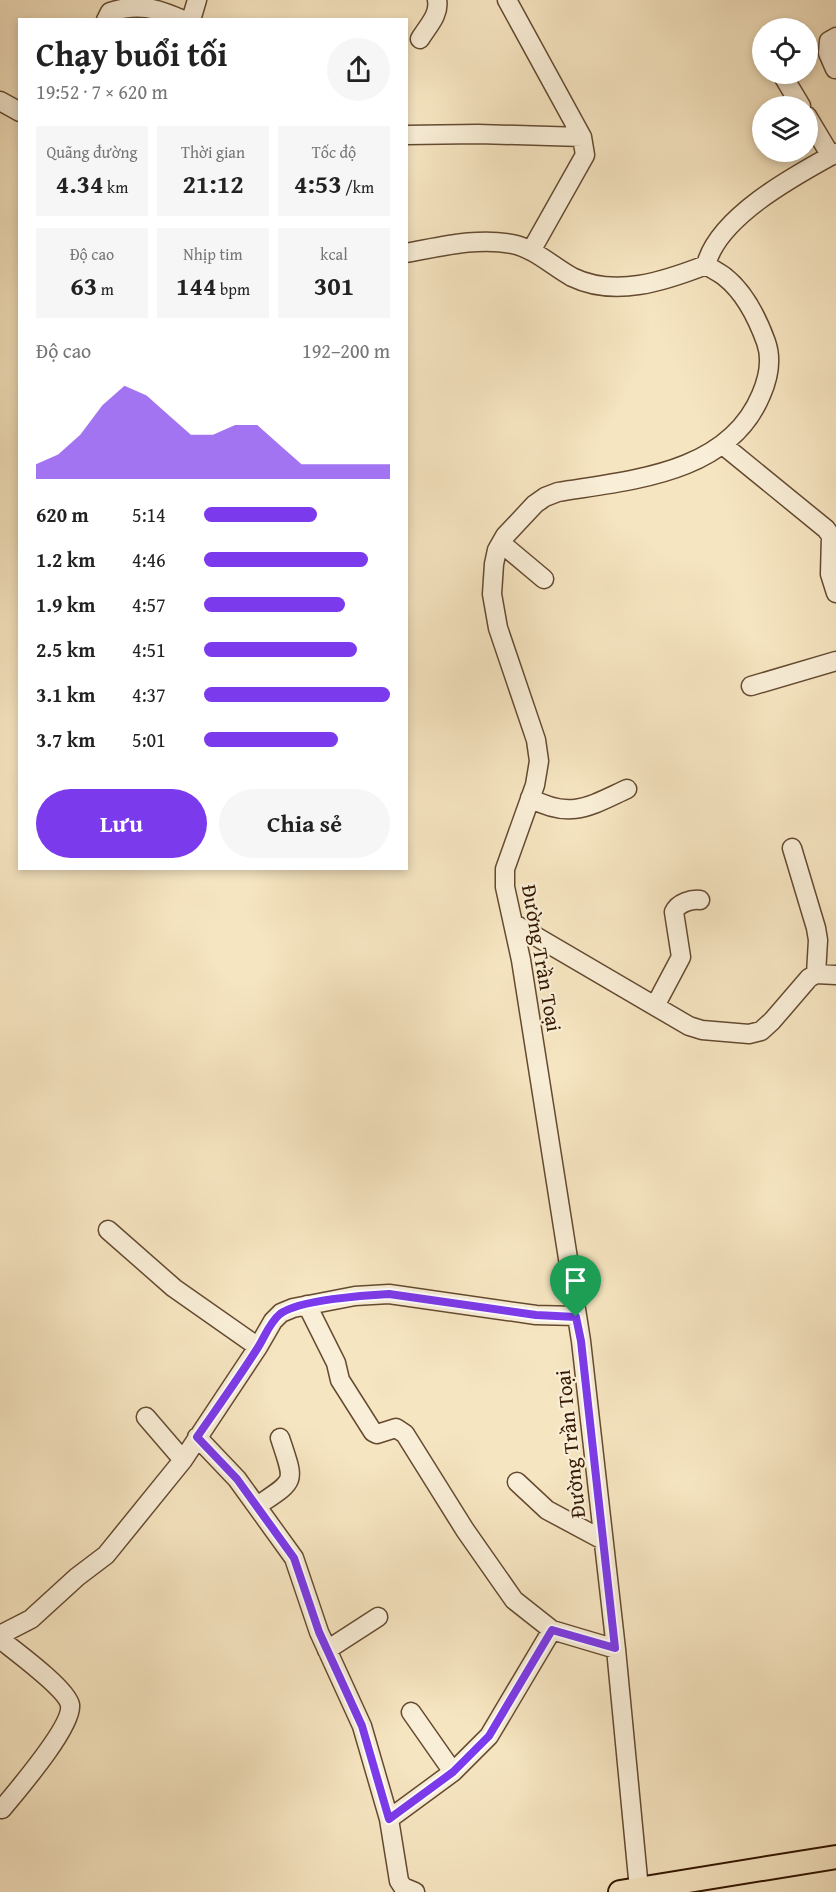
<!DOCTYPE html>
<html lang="vi">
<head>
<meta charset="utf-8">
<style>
	:root { --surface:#fff; --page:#f6f6f6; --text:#222; --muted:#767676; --accent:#7c3aed }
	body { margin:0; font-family:"Gentium Book Plus",serif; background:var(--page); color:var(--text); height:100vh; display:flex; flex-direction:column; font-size:22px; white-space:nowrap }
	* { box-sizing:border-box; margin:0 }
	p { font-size:20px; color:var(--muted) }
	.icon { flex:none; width:33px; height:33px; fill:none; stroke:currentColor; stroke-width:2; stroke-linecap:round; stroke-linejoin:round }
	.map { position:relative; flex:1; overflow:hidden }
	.panel { position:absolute; left:18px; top:18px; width:390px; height:852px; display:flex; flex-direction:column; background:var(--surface); border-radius:0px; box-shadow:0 3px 9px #0003 }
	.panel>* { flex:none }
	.tools { position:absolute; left:752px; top:18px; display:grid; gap:12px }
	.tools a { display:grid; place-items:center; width:66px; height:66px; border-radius:50%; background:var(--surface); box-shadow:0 3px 9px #0003; font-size:30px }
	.pin { position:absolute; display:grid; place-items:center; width:51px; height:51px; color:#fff; margin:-62px -26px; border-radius:50% 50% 50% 0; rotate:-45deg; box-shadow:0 0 6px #0007 }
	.pin .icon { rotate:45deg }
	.round { display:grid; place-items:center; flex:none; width:63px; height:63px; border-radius:32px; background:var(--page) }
	.head { display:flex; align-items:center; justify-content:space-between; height:102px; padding:0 18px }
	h1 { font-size:33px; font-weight:700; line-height:45px }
	.stats { display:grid; grid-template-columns:repeat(3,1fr); gap:9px; height:102px; padding:6px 18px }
	.stats div { display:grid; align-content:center; border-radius:0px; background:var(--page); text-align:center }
	.stats b { font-size:26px; font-weight:700 }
	.stats small { font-size:16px; font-weight:400 }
	.stats p { font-size:16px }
	.chart { height:168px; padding:12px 18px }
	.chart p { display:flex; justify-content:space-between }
	.chart svg { width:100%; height:108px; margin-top:6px; fill:var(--accent); opacity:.7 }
	.primary-button { display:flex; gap:12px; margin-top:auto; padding:12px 18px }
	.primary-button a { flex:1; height:69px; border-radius:36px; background:var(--accent); color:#fff; font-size:24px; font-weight:700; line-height:69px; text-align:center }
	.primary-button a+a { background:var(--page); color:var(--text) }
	ul { padding:0 18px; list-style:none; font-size:20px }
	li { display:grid; grid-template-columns:96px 72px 1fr; align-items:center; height:45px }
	li i { height:15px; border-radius:8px; background:var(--accent) }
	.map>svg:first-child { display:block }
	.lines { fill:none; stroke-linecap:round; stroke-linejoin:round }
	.minor-casing { stroke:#644a30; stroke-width:21 }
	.major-casing { stroke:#341700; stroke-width:26 }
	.minor { stroke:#f9eed7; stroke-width:18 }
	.major { stroke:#f6e5c1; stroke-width:22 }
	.route-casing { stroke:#fff; stroke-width:12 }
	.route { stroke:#7c3aed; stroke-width:8 }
	.labels { text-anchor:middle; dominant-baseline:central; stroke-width:4.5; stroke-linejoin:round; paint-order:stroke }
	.street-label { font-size:21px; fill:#341700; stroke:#f9eed7 }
</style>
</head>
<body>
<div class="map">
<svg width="836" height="1892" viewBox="0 0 836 1892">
	<rect width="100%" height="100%" fill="#f6e5c1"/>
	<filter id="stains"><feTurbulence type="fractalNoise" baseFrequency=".00333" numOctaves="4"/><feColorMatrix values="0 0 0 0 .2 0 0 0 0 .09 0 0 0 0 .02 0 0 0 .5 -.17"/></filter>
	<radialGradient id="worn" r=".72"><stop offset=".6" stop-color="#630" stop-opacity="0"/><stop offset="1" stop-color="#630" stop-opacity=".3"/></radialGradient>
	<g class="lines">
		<!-- minor casing -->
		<g class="minor-casing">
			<path id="minor" d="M507,0L582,137L585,155L531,251
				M106,20L110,12C138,3 157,8 183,20
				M191,20L197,0
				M420,39C427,27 440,15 437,0
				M835,69L828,53L829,41L836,37
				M783,76L801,106
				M0,101L20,112
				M807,116L831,156
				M406,135L478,134L582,137
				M406,253C440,247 477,237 512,244C534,248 552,266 572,277C615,298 665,281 706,265
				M723,445L826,529L831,536L830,574L836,593
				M501,543L544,579
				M751,686L836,661
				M530,798C571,820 590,806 627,789
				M792,848L816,928L818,940L816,974
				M513,923L689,1026L702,1030L749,1034L761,1031L772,1021L809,978L816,974L836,975
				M655,1006L681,957L674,912C678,903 691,899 700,900
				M108,1230L174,1288L258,1347
				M307,1305L336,1363L340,1380L373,1432L377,1434L396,1428L405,1434L465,1530L514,1600L552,1630L616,1649
				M146,1417L183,1460
				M197,1437L237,1479L294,1558L319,1632L362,1726L389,1819L399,1881L403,1887L415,1892
				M517,1482L547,1510L603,1540
				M257,1506C297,1479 295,1484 280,1438
				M0,1635L31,1619L77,1577L106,1555L183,1460L258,1347L273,1321L281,1313L293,1308L355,1296L389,1294L536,1315L576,1316
				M0,1639C15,1651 67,1689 70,1705C73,1726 16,1792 2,1809
				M327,1650L378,1617
				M411,1712L453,1772
				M389,1819L453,1772L489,1736L552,1630
				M639,1889L616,1649L581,1341L521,960L505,887V869L535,785L539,761L536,740L498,628L492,594L494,564L497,550L505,536L535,504L545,497L558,492C631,480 728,474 761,395C768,379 772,359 766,342C758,320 744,292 725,277C720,273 712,269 706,265C718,217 794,176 836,153"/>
		</g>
		<!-- major casing -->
		<g class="major-casing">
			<path id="major" d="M620,1892L836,1857"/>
		</g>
		<!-- minor -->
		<use href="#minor" class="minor"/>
		<!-- major -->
		<use href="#major" class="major"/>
	</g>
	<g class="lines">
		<!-- route casing -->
		<g class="route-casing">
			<path id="route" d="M389,1294L536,1315L576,1317L581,1341L615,1648L552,1630L489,1736L453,1772L389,1819L362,1726L319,1632L294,1558L237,1479L197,1437C217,1408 238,1379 257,1349C265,1337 269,1323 280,1314C298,1300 365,1295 389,1294Z"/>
		</g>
		<!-- route -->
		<use href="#route" class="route"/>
	</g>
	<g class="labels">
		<!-- street labels -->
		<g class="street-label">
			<text transform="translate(542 958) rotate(80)">Đường Trần Toại</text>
			<text transform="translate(570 1444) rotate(-96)">Đường Trần Toại</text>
		</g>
	</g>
	<rect width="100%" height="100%" filter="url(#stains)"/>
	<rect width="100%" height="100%" fill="url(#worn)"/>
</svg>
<div class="tools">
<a><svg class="icon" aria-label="locate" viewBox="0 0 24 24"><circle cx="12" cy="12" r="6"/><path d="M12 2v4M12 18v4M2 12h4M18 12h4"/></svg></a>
<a><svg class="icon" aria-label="layers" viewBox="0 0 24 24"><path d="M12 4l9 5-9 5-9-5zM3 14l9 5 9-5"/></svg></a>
</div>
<div class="pin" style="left:576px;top:1317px;background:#1e9e55"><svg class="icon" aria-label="arrive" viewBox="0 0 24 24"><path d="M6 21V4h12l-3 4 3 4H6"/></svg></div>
<section class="panel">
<div class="head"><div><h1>Chạy buổi tối</h1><p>19:52 · 7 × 620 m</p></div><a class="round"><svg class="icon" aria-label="share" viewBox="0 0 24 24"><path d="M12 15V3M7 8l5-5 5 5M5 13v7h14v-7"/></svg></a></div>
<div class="stats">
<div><p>Quãng đường</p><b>4.34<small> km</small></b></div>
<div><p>Thời gian</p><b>21:12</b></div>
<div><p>Tốc độ</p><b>4:53<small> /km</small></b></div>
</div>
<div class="stats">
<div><p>Độ cao</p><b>63<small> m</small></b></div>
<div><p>Nhịp tim</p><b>144<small> bpm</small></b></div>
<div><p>kcal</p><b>301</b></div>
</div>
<div class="chart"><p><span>Độ cao</span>192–200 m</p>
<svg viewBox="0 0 160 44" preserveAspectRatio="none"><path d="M0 44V38L10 34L20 26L30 14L40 6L50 10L60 18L70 26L80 26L90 22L100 22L110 30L120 38L130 38L140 38L150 38L160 38V44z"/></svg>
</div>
<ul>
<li><b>620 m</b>5:14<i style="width:61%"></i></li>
<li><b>1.2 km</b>4:46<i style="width:88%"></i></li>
<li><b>1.9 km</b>4:57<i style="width:76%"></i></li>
<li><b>2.5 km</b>4:51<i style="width:82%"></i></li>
<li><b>3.1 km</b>4:37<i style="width:100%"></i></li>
<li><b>3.7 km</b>5:01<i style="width:72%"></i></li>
</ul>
<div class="primary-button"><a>Lưu</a><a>Chia sẻ</a></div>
</section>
</div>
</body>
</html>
